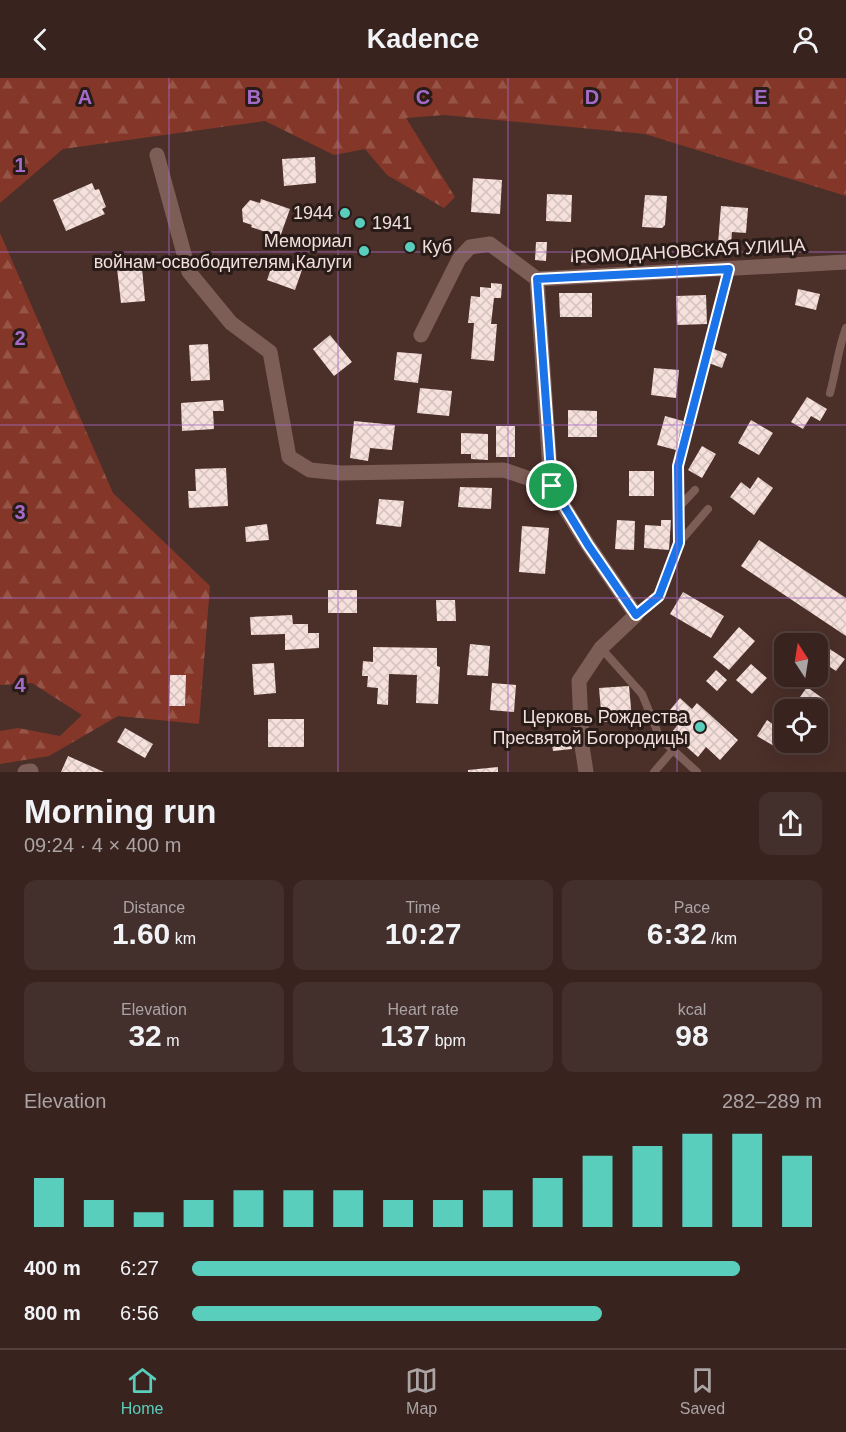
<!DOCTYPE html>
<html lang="en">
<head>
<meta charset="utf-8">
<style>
	:root { --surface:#38231f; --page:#432f2c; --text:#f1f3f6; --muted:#aba4a4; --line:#52403d; --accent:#5acebd }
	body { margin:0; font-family:Helvetica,sans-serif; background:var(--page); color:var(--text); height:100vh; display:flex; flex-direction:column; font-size:22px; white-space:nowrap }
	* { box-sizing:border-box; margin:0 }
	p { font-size:20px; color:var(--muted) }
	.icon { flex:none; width:33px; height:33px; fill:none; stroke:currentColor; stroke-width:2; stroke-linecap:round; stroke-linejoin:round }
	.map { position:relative; height:694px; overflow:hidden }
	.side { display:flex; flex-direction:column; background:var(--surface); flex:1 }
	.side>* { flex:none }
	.needle { width:39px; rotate:348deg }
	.fabs { position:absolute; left:774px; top:555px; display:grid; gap:12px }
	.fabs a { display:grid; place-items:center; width:54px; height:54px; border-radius:12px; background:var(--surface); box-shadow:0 6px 24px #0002,0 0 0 2px var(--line); font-size:30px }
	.pin { position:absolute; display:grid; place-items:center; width:51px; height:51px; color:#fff; margin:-26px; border:3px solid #fff; border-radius:50%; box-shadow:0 2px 6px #0007 }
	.round { display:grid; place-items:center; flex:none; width:63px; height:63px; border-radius:12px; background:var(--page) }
	.overview { display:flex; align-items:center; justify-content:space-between; height:102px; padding:0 24px }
	h1 { font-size:33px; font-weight:700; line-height:45px }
	.metrics { display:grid; grid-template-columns:repeat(3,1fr); gap:9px; height:102px; padding:6px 24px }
	.metrics div { display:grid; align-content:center; border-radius:12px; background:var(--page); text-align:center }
	.metrics b { font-size:30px; font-weight:700 }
	.metrics small { font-size:16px; font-weight:400 }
	.metrics p { font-size:16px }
	.chart { height:168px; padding:12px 24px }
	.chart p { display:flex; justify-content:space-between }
	.chart svg { width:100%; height:108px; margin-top:6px; stroke:var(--accent); stroke-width:6 }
	ul { padding:0 24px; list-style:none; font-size:20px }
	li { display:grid; grid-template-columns:96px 72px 1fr; align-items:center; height:45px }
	li i { height:15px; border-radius:8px; background:var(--accent) }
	header { display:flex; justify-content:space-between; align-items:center; height:78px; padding:0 24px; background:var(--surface); font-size:27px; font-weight:700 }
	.tabs { display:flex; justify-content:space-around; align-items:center; height:84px; border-top:2px solid var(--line); background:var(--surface); font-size:16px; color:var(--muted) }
	.tabs a { display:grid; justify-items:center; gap:3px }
	.tabs .active { color:var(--accent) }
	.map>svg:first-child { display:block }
	.forest { fill:url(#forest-firs) }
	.building { fill:url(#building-cross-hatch) }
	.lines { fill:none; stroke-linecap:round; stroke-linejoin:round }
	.lane { stroke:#7d5e57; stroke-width:8 }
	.street { stroke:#7d5e57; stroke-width:15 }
	.route-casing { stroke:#fff; stroke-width:12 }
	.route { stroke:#1a73e8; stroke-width:8 }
	.grid { fill:none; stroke:#a56bc9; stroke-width:1.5; stroke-opacity:0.55 }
	.poi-dot { fill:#5acebd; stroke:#281b18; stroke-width:2 }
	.labels { text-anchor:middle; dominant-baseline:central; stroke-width:6; stroke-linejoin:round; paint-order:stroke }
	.poi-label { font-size:18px; fill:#f2dfdb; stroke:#281b18; text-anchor:end }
	.street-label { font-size:18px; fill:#f2dfdb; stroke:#281b18 }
	.grid-label { font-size:20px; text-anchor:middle; font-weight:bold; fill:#a56bc9; stroke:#281b18; stroke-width:6; stroke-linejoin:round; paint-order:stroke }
</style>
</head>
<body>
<header><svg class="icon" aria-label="back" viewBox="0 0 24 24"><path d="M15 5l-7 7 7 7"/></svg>Kadence<svg class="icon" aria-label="person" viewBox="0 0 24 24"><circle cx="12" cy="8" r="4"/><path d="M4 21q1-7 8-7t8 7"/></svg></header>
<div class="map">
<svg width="846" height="694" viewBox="0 0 846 694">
	<defs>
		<pattern id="forest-firs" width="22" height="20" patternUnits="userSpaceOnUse" patternTransform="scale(1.5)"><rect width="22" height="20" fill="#843728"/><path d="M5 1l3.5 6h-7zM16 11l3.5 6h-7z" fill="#965447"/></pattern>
		<pattern id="building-cross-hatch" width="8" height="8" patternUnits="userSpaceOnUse" patternTransform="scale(1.5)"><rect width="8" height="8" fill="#f6e0dc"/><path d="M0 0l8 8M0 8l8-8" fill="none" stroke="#d3c1bd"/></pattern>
	</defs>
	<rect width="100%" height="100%" fill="#4b2f29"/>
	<!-- forest -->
	<path class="forest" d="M0,0H846V118L645,56L444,37L406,40L455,119L444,130L387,97L365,71L334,77L265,43L63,71L0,125Z
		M0,155L113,415L210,508L199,646L118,638L49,678L0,686V653L18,650L60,658L82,637L32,605L0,607Z"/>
	<!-- building -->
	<path class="building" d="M315,79L316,105L284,108L282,81Z
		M473,100L502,102L500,136L471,134Z
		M92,105L95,112L99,111L106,129L102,131L105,136L66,153L53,122Z
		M547,116L572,117L571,144L546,143Z
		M645,117L667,118L665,147L662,150L642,149Z
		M261,121L290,131L280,159L251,149L252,147L243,144L242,131L250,122L260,125Z
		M721,128L748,130L746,155L732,154L731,166H718Z
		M536,164H547L546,183L535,182Z
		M572,171H592V185L571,184Z
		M141,179L145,223L121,225L116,182Z
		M275,179L303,189L295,212L267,202Z
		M491,205L502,206L501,220H494L491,246H497L494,283L471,281L474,245H468L471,218L480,219V209L491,210Z
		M798,211L820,216L816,232L795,227Z
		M559,215H592V239H560Z
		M706,217L707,246L677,247L676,218Z
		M330,257L352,284L334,298L313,271Z
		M208,266L210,302L191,303L189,267Z
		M714,271L727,276L722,290L709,285Z
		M397,274L422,276L418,305L394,302Z
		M654,290L679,292L676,320L651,317Z
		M420,310L452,313L449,338L417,335Z
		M807,319L827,331L820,343L811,338L803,351L791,344Z
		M223,322L224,333H213L214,351L182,353L181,325Z
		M568,332L597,333V359H568Z
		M665,338L683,343L676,372L657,367Z
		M751,342L773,355L759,377L738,365Z
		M354,343L395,347L392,372L370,370L368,383L350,380Z
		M496,348H515V379H496Z
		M461,355L488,356V382L471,381V376H461Z
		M702,368L716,376L702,400L688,392Z
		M226,390L228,428L189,430L188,413H196L195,391Z
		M629,393H654V418H629Z
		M758,399L773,410L754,437L730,419L741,404L750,411Z
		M460,409L492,410L491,431L458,429Z
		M379,421L404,423L401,449L376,446Z
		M617,442L635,443L634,472L615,471Z
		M661,442H671L669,472L644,470L645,447L661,448Z
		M267,446L269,462L246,464L245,449Z
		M522,448L549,450L545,496L519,494Z
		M759,462L846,520V558L741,488Z
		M328,512H357V535H328Z
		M683,514L724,538L711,560L670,536Z
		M436,522H455L456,543H437Z
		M292,537L293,546H308V555H319V570L285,572V556L251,557L250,539Z
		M739,549L755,563L729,592L713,579Z
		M819,564L845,581L836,593L818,581Z
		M470,566L490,568L488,598L467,597Z
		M373,569L437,570V588L440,589L438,626L416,625L417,597L389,596L388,627L377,626L378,610L367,609L368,598H362L363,583L373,584Z
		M274,585L276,615L254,617L252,586Z
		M751,586L767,600L752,616L736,602Z
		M716,592L727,602L717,613L706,603Z
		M170,597H186L185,628H169Z
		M492,605L516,607L514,634L490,632Z
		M629,608L632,641L602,644L599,610Z
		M807,609L825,622L818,632H791Z
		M680,620L692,631L697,625L738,662L720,682L706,669L698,679L671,655L682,642L670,632Z
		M268,641H304V669H268Z
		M767,642L784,654V662L779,671L757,658Z
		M125,650L153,666L145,680L117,664Z
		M570,657L572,671L553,673L551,659Z
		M68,678L104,694H61Z
		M498,689V694H468V692Z"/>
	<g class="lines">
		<!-- lane -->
		<path class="lane" d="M830,315C836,293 838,271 846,250
			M679,429L695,412
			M679,465L708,431
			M636,537L659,518L679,465L678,388L729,191
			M601,570L642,616L660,660L697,694
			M654,694L673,672"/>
		<!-- street -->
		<path class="street" d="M157,77L189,194L231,245L270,274L289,379L310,392L341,395L504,392L551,408L537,201L490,166L470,169L459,181L421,257
			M537,201L846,184
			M551,408L588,467L636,537L601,570L579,603L582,668L586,694
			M25,694L31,693"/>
	</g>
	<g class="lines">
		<!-- route casing -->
		<g class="route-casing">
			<path id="route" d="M729,191L678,388L679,465L659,518L636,537L588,467L552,408L537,201Z"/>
		</g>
		<!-- route -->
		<use href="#route" class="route"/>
	</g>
	<!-- grid -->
	<path class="grid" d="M169,0V694M338,0V694M508,0V694M677,0V694M0,174H846M0,347H846M0,520H846"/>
	<!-- markers -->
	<g class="poi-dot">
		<circle cx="345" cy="135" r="6"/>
		<circle cx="360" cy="145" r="6"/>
		<circle cx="410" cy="169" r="6"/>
		<circle cx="364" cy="173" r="6"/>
		<circle cx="700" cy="649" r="6"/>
	</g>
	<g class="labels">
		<!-- poi labels -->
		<g class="poi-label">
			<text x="333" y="135">1944</text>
			<text x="372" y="145" text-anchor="start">1941</text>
			<text x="352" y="163">Мемориал<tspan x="352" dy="21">войнам-освободителям Калуги</tspan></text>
			<text x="422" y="169" text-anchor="start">Куб</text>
			<text x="688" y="639">Церковь Рождества<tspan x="688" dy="21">Пресвятой Богородицы</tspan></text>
		</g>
		<!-- street labels -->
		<g class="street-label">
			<text transform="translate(690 173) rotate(-3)">РОМОДАНОВСКАЯ УЛИЦА</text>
		</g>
	</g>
	<g class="grid-label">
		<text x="85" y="26">A</text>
		<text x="254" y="26">B</text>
		<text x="423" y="26">C</text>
		<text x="592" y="26">D</text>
		<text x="761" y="26">E</text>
		<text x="20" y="94">1</text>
		<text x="20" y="267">2</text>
		<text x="20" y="441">3</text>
		<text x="20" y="614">4</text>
	</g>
</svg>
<div class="fabs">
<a><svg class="needle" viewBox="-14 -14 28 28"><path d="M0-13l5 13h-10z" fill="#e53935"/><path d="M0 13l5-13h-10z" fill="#aba4a4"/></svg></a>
<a><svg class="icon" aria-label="locate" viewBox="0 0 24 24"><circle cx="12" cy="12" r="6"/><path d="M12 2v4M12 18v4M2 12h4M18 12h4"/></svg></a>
</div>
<div class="pin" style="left:552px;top:408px;background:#1e9e55"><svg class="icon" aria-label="arrive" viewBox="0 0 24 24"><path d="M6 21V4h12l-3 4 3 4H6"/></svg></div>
</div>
<section class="side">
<div class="overview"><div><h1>Morning run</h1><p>09:24 · 4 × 400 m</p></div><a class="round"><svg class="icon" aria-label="share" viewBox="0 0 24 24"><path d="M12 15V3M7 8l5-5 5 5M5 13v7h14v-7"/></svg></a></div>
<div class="metrics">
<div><p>Distance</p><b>1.60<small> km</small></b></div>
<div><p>Time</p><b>10:27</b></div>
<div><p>Pace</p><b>6:32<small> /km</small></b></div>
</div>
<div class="metrics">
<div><p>Elevation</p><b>32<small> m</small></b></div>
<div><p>Heart rate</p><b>137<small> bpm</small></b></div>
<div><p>kcal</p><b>98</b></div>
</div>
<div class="chart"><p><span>Elevation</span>282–289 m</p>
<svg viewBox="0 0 160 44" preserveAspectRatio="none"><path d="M5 44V24M15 44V33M25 44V38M35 44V33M45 44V29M55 44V29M65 44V29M75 44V33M85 44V33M95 44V29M105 44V24M115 44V15M125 44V11M135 44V6M145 44V6M155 44V15"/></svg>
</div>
<ul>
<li><b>400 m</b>6:27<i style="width:87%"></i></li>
<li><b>800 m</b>6:56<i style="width:65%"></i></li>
</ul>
</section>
<nav class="tabs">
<a class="active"><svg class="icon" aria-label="home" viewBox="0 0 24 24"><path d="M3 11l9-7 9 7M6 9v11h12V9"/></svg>Home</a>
<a><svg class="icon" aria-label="map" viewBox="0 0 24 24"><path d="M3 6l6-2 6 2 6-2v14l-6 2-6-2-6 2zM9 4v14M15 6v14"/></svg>Map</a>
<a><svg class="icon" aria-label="saved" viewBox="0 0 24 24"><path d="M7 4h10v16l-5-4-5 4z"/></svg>Saved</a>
</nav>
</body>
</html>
